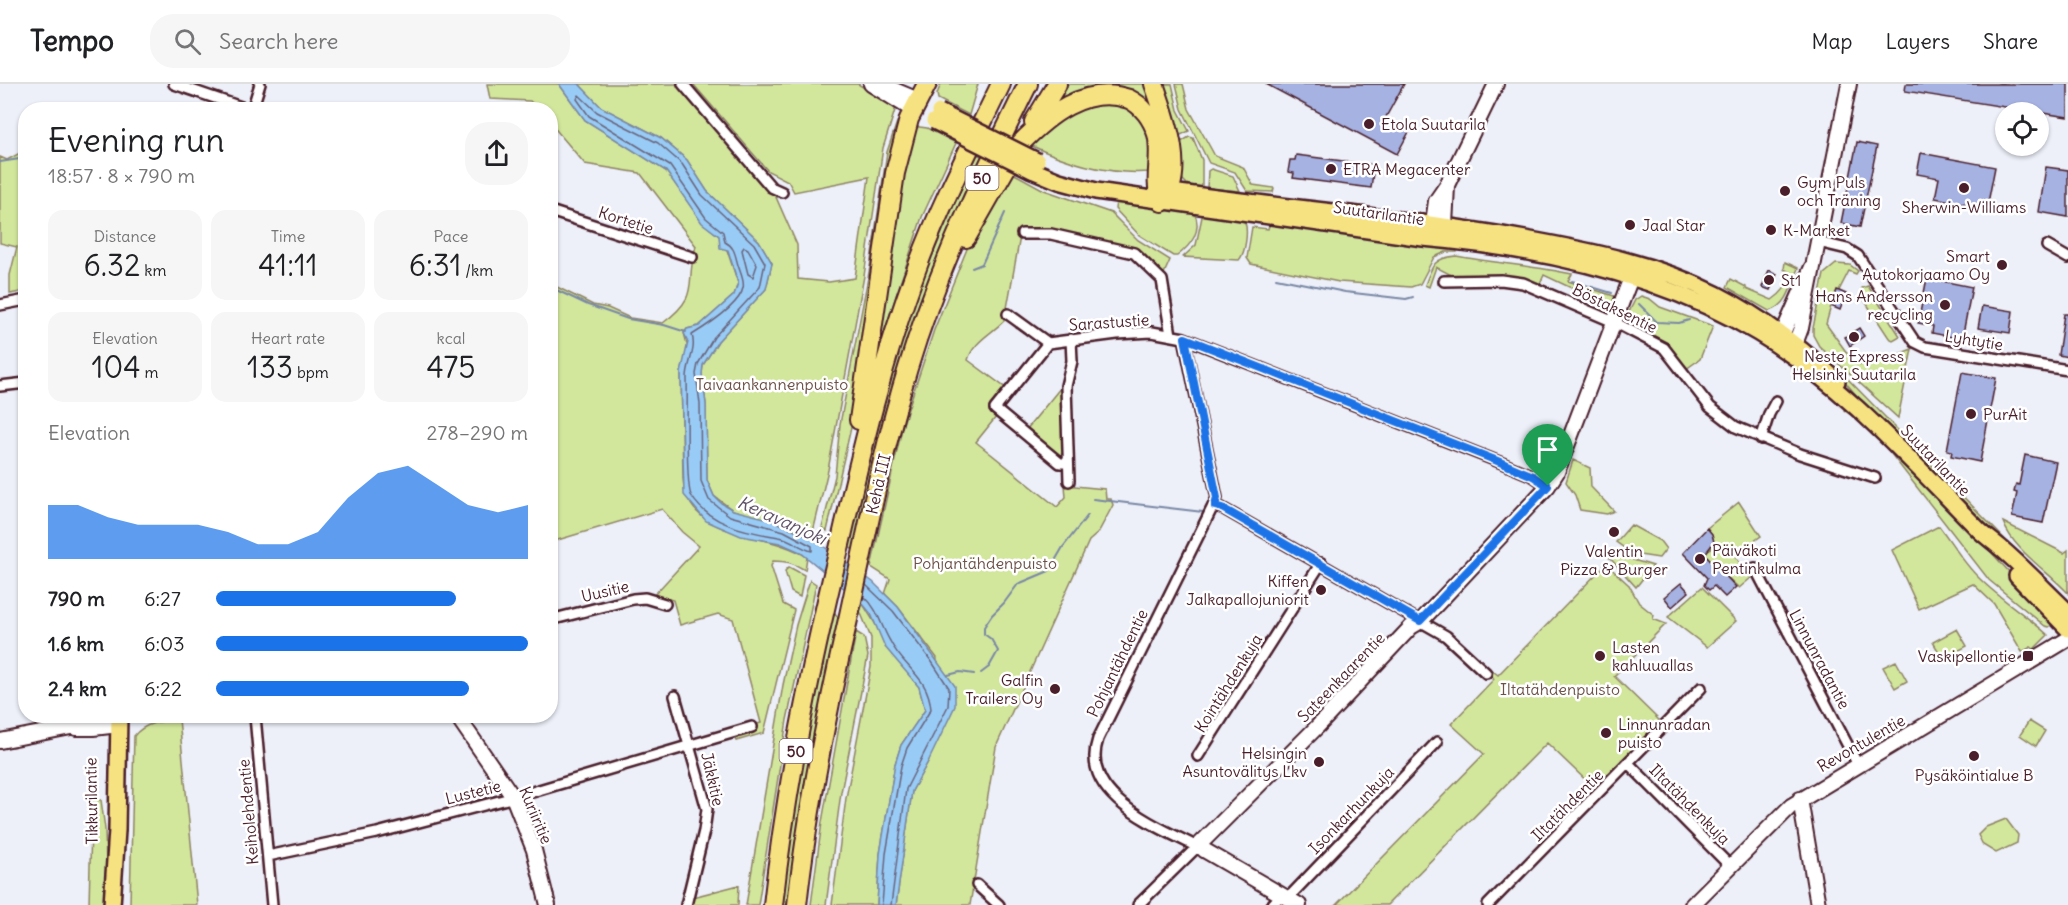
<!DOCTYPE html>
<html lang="en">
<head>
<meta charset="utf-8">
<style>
	:root { --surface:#fff; --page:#f6f6f6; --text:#202124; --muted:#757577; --line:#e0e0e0; --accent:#1a73e8 }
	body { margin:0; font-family:Delius,sans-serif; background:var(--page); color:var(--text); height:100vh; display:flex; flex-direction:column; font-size:22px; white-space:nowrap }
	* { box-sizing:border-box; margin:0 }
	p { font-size:20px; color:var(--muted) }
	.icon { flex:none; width:33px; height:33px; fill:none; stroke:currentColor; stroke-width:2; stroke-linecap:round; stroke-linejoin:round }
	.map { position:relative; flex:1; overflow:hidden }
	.sheet { position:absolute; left:18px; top:18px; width:540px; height:621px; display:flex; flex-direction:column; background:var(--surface); border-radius:24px; box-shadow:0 2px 4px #0004 }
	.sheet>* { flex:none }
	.tools { position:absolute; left:1995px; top:18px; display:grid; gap:12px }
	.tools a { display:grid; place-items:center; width:54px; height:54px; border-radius:50%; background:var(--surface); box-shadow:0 2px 4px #0004; font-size:30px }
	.pin { position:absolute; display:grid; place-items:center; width:51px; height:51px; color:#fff; margin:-62px -26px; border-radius:50% 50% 50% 0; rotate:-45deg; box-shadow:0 0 6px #0007 }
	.pin .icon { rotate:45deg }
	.round { display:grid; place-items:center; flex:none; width:63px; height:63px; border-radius:24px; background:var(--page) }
	.headline { display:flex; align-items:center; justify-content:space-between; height:102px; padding:0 30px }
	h1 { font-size:33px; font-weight:600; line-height:45px }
	.stats { display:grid; grid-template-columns:repeat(3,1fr); gap:9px; height:102px; padding:6px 30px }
	.stats div { display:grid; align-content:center; border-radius:15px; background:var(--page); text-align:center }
	.stats b { font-size:30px; font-weight:600 }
	.stats small { font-size:16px; font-weight:400 }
	.stats p { font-size:16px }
	.chart { height:168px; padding:12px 30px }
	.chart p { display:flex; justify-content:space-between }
	.chart svg { width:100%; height:108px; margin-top:6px; fill:var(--accent); opacity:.7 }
	ul { padding:0 30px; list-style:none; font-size:20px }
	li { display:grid; grid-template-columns:96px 72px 1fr; align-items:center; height:45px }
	li i { height:15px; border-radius:8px; background:var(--accent) }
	header { display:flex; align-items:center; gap:36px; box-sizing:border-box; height:84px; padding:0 30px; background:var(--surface); border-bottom:2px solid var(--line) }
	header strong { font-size:28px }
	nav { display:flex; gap:33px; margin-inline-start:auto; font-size:21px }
	.search { width:420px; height:54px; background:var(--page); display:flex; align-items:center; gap:15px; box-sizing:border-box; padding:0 21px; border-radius:24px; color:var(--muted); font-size:22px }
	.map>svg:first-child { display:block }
	.green { fill:#d2e79c; stroke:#8e8364; stroke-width:1.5 }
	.water { fill:#98ccf6; stroke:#7987a5; stroke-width:1.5 }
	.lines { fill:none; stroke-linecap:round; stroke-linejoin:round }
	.shore { stroke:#69647c; stroke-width:1.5 }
	.stream { stroke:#7987a5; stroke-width:2 }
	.building { fill:#a5b2e2; stroke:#4a1f2b; stroke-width:1.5 }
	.street-casing { stroke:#4a1f2b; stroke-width:14 }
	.secondary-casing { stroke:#4a1f2b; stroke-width:18 }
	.primary-casing { stroke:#4a1f2b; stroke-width:20 }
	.highway-casing { stroke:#4a1f2b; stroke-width:22 }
	.street { stroke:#fff; stroke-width:9 }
	.secondary { stroke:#fff; stroke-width:14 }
	.primary { stroke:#f7e281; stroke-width:15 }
	.highway { stroke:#f7e281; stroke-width:18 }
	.primary-bridge-casing { stroke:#4a1f2b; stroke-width:20; stroke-linecap:butt }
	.primary-bridge { stroke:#f7e281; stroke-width:15 }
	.route-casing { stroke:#fff; stroke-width:12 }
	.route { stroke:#1a73e8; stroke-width:8 }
	.poi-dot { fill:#4a1f2b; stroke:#fff; stroke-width:2 }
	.labels { text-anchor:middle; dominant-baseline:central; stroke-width:5; stroke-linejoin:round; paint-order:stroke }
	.shield { fill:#fff; stroke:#80626b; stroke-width:1.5 }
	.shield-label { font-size:15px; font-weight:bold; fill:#4a1f2b }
	.poi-label { font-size:16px; fill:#4a1f2b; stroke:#fff; text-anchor:start }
	.street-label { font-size:16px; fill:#4a1f2b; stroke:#fff }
	.park-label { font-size:16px; fill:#6c5147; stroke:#fff }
	.water-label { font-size:18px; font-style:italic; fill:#615368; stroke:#fff }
</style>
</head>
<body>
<header>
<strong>Tempo</strong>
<div class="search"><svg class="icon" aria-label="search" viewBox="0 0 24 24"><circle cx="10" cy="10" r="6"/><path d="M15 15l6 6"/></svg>Search here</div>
<nav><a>Map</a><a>Layers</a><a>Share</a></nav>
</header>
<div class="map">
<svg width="2068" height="821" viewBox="0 0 2068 821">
	<rect width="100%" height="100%" fill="#edf0f9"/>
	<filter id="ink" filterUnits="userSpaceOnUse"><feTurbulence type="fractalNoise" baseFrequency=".0167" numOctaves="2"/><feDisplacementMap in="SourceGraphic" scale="12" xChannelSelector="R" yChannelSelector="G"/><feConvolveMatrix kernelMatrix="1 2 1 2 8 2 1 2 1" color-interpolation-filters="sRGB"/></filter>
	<g filter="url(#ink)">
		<!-- green -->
		<path class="green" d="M487,0H559L585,36L666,87L702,138L719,152L727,166L738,199L734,211L699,242L687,245L684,249L688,264L681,289L683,395C688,458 768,446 807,473L805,486C794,479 786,477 773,477L771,482L783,520L794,526L764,649L736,657L732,647L761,639L733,535L718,530L680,541L673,516L654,511L699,462L682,448L662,425L551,458V200L593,221L608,224L630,234L663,239C702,210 684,201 696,162L640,89L585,80L551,40L550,26L538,25L530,17L490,15Z
			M579,0H679L775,111L797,161L798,195L829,198L855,194L869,93L794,108L788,97L768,87L693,0H858L896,23L883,64L864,192L828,386L812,452L733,426L714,412L707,396L706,320L702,290L703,281L718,257L766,205L772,179L759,157L707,107L687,76L661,54L601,23Z
			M941,0H978L969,31L938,15L937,10Z
			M1063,0H1148L1161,37L1131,11L1050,27Z
			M1159,0H1172L1178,26L1189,47L1175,54Z
			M1176,0H1183L1189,25L1215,72L1243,83L1253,101L1274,104L1273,108L1247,107L1235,88L1209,79L1182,25Z
			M1113,15L1138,30L1152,56L1149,88C1107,91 1068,79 1030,61L1061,30Z
			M897,38H902L856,322L827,447L822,444L835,392L840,340L870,183L887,68Z
			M912,42L927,44L956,59L922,133L874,279L878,237Z
			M1189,53L1193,54L1202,76V103L1188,101L1182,95L1181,58Z
			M20,69H25V207L10,210V191L17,163L0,159V73L7,76Z
			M976,70L982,72C954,133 927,194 906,258C884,326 869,396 854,466L848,463L852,446C864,396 875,345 889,295C911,217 942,143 976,70Z
			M1211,85L1233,92L1240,107L1207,104L1208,87Z
			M1009,87L1044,106L1111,129L1138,156L1170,176L1163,192L1139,169L1021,147L1007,224L1012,227C1001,246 974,254 968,276L1007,305L989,327L996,333L976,358L1057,423L1066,413L1065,401L1105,405L1106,415H1111L1113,421L1098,449L1089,457L996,663L970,821H896L912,707L929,676L937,574L898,523L885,510L890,495L871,483L903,340L934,246L971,155Z
			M1116,117L1194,128C1203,147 1191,161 1177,172H1173L1139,151L1115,125Z
			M1203,128L1220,130L1245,138C1248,147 1246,168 1239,176L1183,173L1196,161Z
			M1288,139L1458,162L1457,168H1446L1434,173L1420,200L1411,203L1339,198L1251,180L1247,174L1252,143L1268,145L1269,141Z
			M1456,172C1495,179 1533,182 1572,190L1568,197L1617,213L1613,226L1605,230L1600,228L1601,218L1544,191L1540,200L1513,194L1461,196L1436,183L1429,203L1425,201C1432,181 1434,174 1456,172Z
			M1785,178L1798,184C1792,200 1788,223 1769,227L1727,203L1731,195L1746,203V205L1772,216C1781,210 1790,200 1791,189L1784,185Z
			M1836,180L1850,181L1858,187L1856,190L1849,187L1831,222L1826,240L1855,280C1876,283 1891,272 1912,265L1898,334L1819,262L1813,251V244L1824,190Z
			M1868,202L1900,252L1893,256L1889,254L1861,211L1862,204Z
			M1641,212L1650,215L1660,223L1713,242L1700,275L1686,285L1665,261L1631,242L1627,232L1635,216Z
			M1816,266L1843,290L2035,486L1973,433L1862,318L1841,293L1813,269Z
			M1061,303L1064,368L1059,372L1026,346Z
			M1847,322L1979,455L2055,538L2049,543L2045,542L1989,496L1888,366L1863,340L1844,326Z
			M1573,376L1590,384L1591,403L1614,427L1607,430L1580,426L1575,411L1566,398Z
			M1739,418L1761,452L1734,471L1751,494L1739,504L1723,489L1725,487L1720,482L1718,484L1703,468L1712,464L1711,462L1714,458L1712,450L1707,444Z
			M2003,438L2064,469L2068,466V509C2048,487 2014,467 2003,438Z
			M1631,441L1660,457L1666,465L1659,474L1633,470L1616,458Z
			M1939,442C1952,459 1964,480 1979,494C2001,516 2025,530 2048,551L2034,565L2031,563L2022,568L1994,520L1973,500L1919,525L1892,466Z
			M1616,467L1627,474L1653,482L1636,503L1609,473Z
			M1606,480L1629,501L1639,519L1654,531L1653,535L1666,540L1614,592L1662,639L1596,706L1547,659L1387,821H1336L1484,670L1451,640L1494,595L1492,592L1493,587L1498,591Z
			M789,483L804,491L800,513L791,508L785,487Z
			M810,496L816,500L787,636L758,821H746L783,601L796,541Z
			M1702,503L1736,537L1707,563L1668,533Z
			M863,520L899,578L919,603L925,626L901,661L895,680L880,770L877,821H832L846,714L871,583V554L860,527Z
			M835,529L839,535C817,630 802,725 788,821H781L797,708L829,545Z
			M1957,545L1967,562L1943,575L1933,558Z
			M856,548L864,553L868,572L841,708L826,821H811L822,738Z
			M1896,577L1907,597L1895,604L1883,583Z
			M179,635L197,821H130L134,652C145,638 162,637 179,635Z
			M2029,637L2045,647L2036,662L2020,651Z
			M92,703H97V716H101L105,745L107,821H89Z
			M2006,735L2018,751L2017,759L1996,769L1983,761L1978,751L1986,743Z
			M739,801L738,821H690L693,813Z"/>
		<!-- water -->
		<path class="water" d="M559,0H579L601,23L661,54L687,76L707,107L759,157L772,179L766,205L718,257L703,281L702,290L706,320L707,396L714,412L721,419L733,426L769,435L809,452L873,498L898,523L955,602V622L929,676L912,707L896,821H877L880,770L895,680L901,661L925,626L919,603L885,563L871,530L863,520L800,468L780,459L741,452L706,437L684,411L681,289L688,258L684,249L687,245L699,242L734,211L738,199L728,166L720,164L719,152L702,139L666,87L585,36Z"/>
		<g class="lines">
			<!-- shore -->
			<path class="shore" d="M579,11L597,28L658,59L682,80L702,111L754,160L765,179L760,203L714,253L698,280L696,290L700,320L701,397L709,416L730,432L784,447L812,462V467C801,465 790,454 779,453C748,448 708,441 691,411C685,400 688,316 687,296C686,280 697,267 692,251C705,243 740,221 743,204C745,197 740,188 738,181C735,171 735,163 725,158L723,148L706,134L670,82L589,32L577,15Z
				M744,163L748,165L757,181L753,193L748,190L742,166Z
				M866,501L893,527L932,578L949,604L948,622L906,705L891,821
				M864,512C878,525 881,542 890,557C903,584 928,591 931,625L907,664L901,682L886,770L882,821"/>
			<!-- stream -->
			<path class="stream" d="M0,78L26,74
				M972,184L982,180L1005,129
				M1276,194L1345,208L1406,215L1413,213
				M1572,197L1612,209
				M550,203L588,221L628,235L664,241L686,248
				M1639,220L1657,238L1679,239L1689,236
				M1093,415L1203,428
				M981,589L989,583L998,567L991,555L984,550V543L992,531L1004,519L1018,500L1049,487L1063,463L1088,431
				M948,591L960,588L974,590"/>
		</g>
		<!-- building -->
		<path class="building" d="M1266,0H1404L1386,33L1410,46L1397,70Z
			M1906,0H2068V33L1905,7Z
			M1857,58L1877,62L1860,143L1841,139Z
			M1921,69L1995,83L1987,124L1935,114L1939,94L1917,90Z
			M1296,71L1374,81L1371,104L1293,94L1294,89L1288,88L1290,76H1295Z
			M2046,83L2068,86V133L2039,128Z
			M1769,186L1777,190L1770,206L1762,203Z
			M1927,194L1972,203L1962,255L1932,249L1933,242L1918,239Z
			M1837,206L1846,210L1840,226L1831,222Z
			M1982,222L2013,227L2010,249L1978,244Z
			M2064,230H2068V273L2058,271Z
			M1859,244L1864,252L1850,262L1845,253Z
			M1962,288L1996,294L1980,378L1951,372L1952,367L1947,366Z
			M2025,371L2056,378L2043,439L2012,433L2017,409L2014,408L2016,400L2019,401Z
			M1707,444L1712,450L1714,458L1705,470L1718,484L1720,482L1725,487L1723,489L1736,503L1725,513L1714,502L1709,506L1704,501L1707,494L1683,469Z
			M1681,499L1689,508L1672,523L1664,513Z"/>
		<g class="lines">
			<!-- street casing -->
			<g class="street-casing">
				<path id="street" d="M174,0L250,26
					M683,0L771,103L782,108
					M252,26L260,0
					M550,127L692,173
					M1022,150H1051L1134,169L1162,196L1171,251
					M1818,158L1847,165L1858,172L1915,258L1925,263L2068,286
					M2047,162L2068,174
					M1444,197L1501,196L1523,199L1614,238L1664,264L1710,323L1736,343L1800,370L1875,394
					M0,221L26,216
					M1008,230L1048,259
					M1184,254L1217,414L1098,655C1078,713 1160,743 1201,765
					M0,302L26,299
					M1761,355L1769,330L1776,317
					M1068,379H1060L995,325L1048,259L1117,250L1152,248L1184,254L1502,379L1533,392L1548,402
					M1069,397L1066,302L1072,277L1071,255
					M1215,422L1222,424L1446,552L1486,589
					M1755,484L1858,681
					M550,536L633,515L645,514L665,520
					M675,612L707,725L704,747L686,821
					M255,632L272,821
					M1198,672L1321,479
					M1629,680L1730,782
					M268,772L377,749L522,711L752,643
					M977,801L999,821
					M1287,815L1437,658
					M1138,821L1197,763
					M1272,821L1281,811
					M1488,821L1701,604"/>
			</g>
			<!-- secondary casing -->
			<g class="secondary-casing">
				<path id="secondary" d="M871,0L913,26
					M880,0L918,16
					M1436,150L1433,139L1436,117L1447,101L1496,0
					M1440,150L1445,141L1447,102
					M1812,183L1782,251V265L1795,260L1801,244L1849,0
					M457,632L513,713L534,766L548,821
					M76,644H93L119,641
					M0,657L71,643L98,632
					M1800,715L1818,821
					M1197,763L1317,643L1411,543L1421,537L1548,402L1557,388L1635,183
					M1204,766L1299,821
					M1692,821L1791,722L2068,555"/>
			</g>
			<!-- primary casing -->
			<g class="primary-casing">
				<path id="primary" d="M1032,86L1059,97L1096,107L1423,154C1538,164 1658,189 1758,249C1843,300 1909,375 1978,445C1985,452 1994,458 2002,465C2025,485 2046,507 2068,528
					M1157,106C1280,124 1403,133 1525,155C1591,167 1656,180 1716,210C1761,233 1800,262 1837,297
					M2017,492L2068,545
					M112,821L117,746L119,632"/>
			</g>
			<!-- highway casing -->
			<g class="highway-casing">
				<path id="highway" d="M1034,38L1057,0
					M1019,61C1047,32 1085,0 1129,15C1143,22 1152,35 1157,50C1163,73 1152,97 1162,118C1187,90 1165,31 1154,0
					M966,154L1019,61
					M859,336L895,89L909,35L927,0
					M773,821C786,701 811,582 839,465C861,369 883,274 918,181C941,119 972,60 1001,0
					M797,821C808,723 827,627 849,531C867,448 883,365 908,284C938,185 982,92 1028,0"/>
			</g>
			<!-- street -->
			<use href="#street" class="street"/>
			<!-- secondary -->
			<use href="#secondary" class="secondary"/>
			<!-- primary -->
			<use href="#primary" class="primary"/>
			<!-- highway -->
			<use href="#highway" class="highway"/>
			<!-- primary-bridge casing -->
			<g class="primary-bridge-casing">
				<path id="primary-bridge" d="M939,28L1037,77
					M934,37L1032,86"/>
			</g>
			<!-- primary-bridge -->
			<use href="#primary-bridge" class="primary-bridge"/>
		</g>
	</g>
	<g class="lines" filter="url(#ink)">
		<!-- route casing -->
		<g class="route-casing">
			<path id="route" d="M1185,254L1495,376L1533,392L1548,402L1420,537L1222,424L1215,422L1217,414Z"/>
		</g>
		<!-- route -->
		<use href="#route" class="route"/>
	</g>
	<!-- markers -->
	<g class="poi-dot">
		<circle cx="1369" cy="40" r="6"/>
		<circle cx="1331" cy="85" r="6"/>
		<circle cx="1964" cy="104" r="6"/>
		<circle cx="1785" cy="107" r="6"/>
		<circle cx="1630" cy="141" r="6"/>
		<circle cx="1771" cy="146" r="6"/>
		<circle cx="2002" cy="181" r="6"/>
		<circle cx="1769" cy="196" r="6"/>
		<circle cx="1945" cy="221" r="6"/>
		<circle cx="1854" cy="253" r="6"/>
		<circle cx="1971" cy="330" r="6"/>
		<circle cx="1614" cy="448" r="6"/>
		<circle cx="1700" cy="475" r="6"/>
		<circle cx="1321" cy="506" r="6"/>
		<circle cx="1600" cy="572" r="6"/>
		<rect x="2022" y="566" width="12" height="12" rx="3"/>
		<circle cx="1055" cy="605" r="6"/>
		<circle cx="1606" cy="649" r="6"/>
		<circle cx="1974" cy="672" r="6"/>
		<circle cx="1319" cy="678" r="6"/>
	</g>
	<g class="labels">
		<!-- shield labels -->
		<g class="shield">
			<rect x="965.5" y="82" width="33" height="24" rx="4.5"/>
			<rect x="779.5" y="655" width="33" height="24" rx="4.5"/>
		</g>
		<g class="shield-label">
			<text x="982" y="94">50</text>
			<text x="796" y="667">50</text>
		</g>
		<!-- poi labels -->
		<g class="poi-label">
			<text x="1381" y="40">Etola Suutarila</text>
			<text x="1343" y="85">ETRA Megacenter</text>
			<text x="1797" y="98">Gym Puls<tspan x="1797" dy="18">och Träning</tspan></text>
			<text x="1964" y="123" text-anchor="middle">Sherwin-Williams</text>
			<text x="1642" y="141">Jaal Star</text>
			<text x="1783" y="146">K-Market</text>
			<text x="1990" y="172" text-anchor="end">Smart<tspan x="1990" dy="18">Autokorjaamo Oy</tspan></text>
			<text x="1781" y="196">St1</text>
			<text x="1933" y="212" text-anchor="end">Hans Andersson<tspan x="1933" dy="18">recycling</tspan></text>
			<text x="1854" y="272" text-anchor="middle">Neste Express<tspan x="1854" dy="18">Helsinki Suutarila</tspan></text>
			<text x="1983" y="330">PurAit</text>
			<text x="1712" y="466">Päiväkoti<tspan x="1712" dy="18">Pentinkulma</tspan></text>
			<text x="1614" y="467" text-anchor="middle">Valentin<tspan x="1614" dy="18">Pizza &amp; Burger</tspan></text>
			<text x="1309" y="497" text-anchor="end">Kiffen<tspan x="1309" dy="18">Jalkapallojuniorit</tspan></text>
			<text x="1612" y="563">Lasten<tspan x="1612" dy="18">kahluuallas</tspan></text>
			<text x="2016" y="572" text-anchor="end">Vaskipellontie</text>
			<text x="1043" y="596" text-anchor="end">Galfin<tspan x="1043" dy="18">Trailers Oy</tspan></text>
			<text x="1618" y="640">Linnunradan<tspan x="1618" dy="18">puisto</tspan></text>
			<text x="1307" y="669" text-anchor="end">Helsingin<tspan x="1307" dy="18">Asuntovälitys Lkv</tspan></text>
			<text x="1974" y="691" text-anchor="middle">Pysäköintialue B</text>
		</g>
		<!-- street labels -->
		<g class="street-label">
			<text transform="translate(1379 129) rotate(8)">Suutarilantie</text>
			<text transform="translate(626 136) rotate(18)">Kortetie</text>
			<text transform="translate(1615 224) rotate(26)">Böstaksentie</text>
			<text transform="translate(1109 238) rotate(-4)">Sarastustie</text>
			<text transform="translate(1974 256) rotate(9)">Lyhtytie</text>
			<text transform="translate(1936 376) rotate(46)">Suutarilantie</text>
			<text transform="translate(878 400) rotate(-77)">Kehä III</text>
			<text transform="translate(605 507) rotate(-13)">Uusitie</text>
			<text transform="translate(1820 575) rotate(62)">Linnunradantie</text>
			<text transform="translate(1117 579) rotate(-64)">Pohjantähdentie</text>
			<text transform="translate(1341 593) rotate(-46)">Sateenkaarentie</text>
			<text transform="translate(1228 599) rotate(-58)">Kointähdenkuja</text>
			<text transform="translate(1861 659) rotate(-30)">Revontulentie</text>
			<text transform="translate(713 695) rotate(77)">Jäkkitie</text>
			<text transform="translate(473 708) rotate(-14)">Lustetie</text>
			<text transform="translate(91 717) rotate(-91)">Tikkurilantie</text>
			<text transform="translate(1690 720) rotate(45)">Iltatähdenkuja</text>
			<text transform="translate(1567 721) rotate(-45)">Iltatähdentie</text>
			<text transform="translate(1351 726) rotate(-46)">Isonkarhunkuja</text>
			<text transform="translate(248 728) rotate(-95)">Keiholehdentie</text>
			<text transform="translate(536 731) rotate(67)">Kuriiritie</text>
		</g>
		<!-- park labels -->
		<g class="park-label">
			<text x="772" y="300">Taivaankannenpuisto</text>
			<text x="985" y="479">Pohjantähdenpuisto</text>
			<text x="1560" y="605">Iltatähdenpuisto</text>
		</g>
		<!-- water labels -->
		<g class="water-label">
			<text transform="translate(782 436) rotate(24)">Keravanjoki</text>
		</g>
	</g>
</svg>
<div class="tools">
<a><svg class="icon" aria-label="locate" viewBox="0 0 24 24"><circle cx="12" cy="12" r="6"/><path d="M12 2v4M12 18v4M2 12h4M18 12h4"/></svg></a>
</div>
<div class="pin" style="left:1548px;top:402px;background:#1e9e55"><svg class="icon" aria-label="arrive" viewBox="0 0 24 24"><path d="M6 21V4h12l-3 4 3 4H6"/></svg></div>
<section class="sheet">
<div class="headline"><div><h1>Evening run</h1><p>18:57 · 8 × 790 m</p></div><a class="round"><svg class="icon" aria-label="share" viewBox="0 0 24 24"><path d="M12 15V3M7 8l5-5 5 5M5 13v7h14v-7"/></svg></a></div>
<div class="stats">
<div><p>Distance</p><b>6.32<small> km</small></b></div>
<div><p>Time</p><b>41:11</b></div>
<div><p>Pace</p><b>6:31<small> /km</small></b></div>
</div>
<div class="stats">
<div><p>Elevation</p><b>104<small> m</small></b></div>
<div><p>Heart rate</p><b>133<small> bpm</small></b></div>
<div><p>kcal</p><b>475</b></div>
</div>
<div class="chart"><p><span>Elevation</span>278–290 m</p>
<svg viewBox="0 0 160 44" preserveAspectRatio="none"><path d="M0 44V22L10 22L20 27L30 30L40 30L50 30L60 33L70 38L80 38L90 33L100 19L110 9L120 6L130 14L140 22L150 25L160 22V44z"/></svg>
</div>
<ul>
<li><b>790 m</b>6:27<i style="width:77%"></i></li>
<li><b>1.6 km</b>6:03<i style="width:100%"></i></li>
<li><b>2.4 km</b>6:22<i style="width:81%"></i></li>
</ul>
</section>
</div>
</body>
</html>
